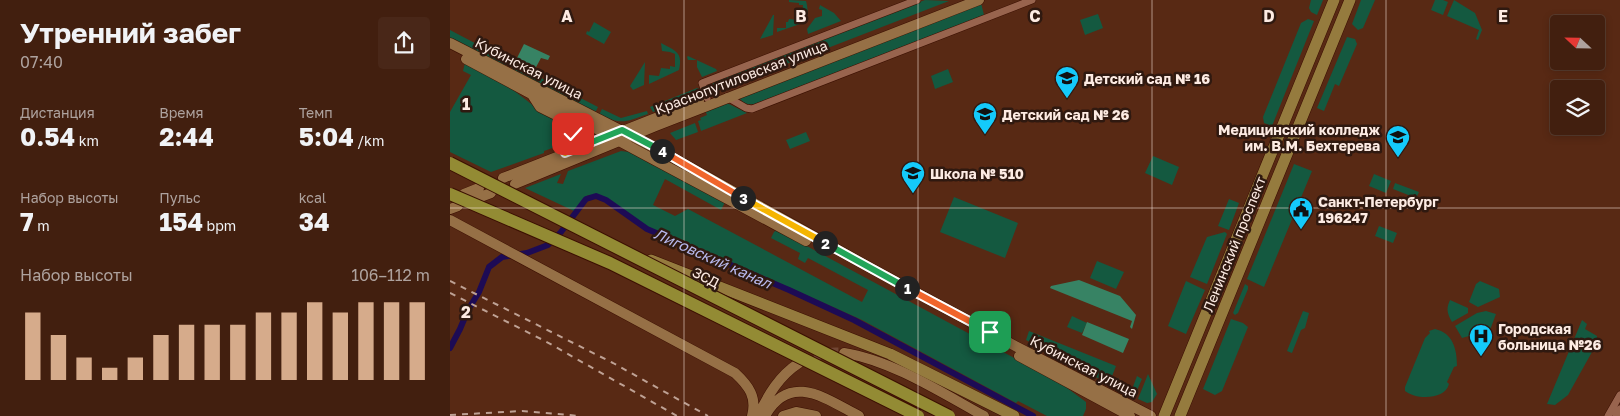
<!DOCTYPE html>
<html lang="ru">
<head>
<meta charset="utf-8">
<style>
	:root { --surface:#421f0f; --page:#492718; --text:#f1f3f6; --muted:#aea29e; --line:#5a3d2f; --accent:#d6ab8b }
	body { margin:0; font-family:"Golos Text",sans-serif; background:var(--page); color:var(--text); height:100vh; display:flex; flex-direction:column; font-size:19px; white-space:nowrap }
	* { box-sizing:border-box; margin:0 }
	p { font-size:16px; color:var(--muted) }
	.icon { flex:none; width:28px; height:28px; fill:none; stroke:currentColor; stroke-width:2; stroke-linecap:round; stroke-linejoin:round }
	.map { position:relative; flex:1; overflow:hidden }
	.side { display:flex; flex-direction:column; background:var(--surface); width:450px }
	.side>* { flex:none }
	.needle { width:32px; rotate:292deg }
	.buttons { position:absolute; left:1100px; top:15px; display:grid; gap:10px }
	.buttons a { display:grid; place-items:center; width:55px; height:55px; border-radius:5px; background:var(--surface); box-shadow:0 2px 8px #0003,0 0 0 1px var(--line); font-size:25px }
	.pin { position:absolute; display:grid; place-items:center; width:42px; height:42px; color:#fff; margin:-21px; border-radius:10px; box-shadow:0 2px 8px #0006 }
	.km { position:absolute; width:25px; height:25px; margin:-12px; border-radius:50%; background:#222; color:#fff; font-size:14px; line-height:25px; text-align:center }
	.round { display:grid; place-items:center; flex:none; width:52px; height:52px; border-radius:5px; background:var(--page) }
	.head { display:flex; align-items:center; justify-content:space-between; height:85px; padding:0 20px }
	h1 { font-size:28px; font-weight:700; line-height:38px }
	.stats { display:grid; grid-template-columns:repeat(3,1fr); gap:8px; height:85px; padding:5px 20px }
	.stats div { display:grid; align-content:center }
	.stats b { font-size:25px; font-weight:700 }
	.stats small { font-size:14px; font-weight:400 }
	.stats p { font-size:14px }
	.chart { height:140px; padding:10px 20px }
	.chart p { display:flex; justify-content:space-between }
	.chart svg { width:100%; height:90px; margin-top:5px; stroke:var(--accent); stroke-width:6 }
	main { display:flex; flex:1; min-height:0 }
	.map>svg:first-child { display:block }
	.green { fill:#145940 }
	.forest { fill:#378364 }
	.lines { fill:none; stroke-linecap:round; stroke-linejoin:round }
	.canal { stroke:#1d0b55; stroke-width:6 }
	.secondary-tunnel { stroke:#714633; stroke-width:10; stroke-dasharray:10 5; stroke-linecap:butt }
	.street-casing { stroke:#3b0f00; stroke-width:8 }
	.secondary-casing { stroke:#3b0f00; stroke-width:11 }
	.primary-casing { stroke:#3b0f00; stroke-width:12 }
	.street { stroke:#98644e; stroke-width:7 }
	.secondary { stroke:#967046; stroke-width:10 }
	.primary { stroke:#957b3e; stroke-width:11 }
	.rail { stroke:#bea194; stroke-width:2; stroke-dasharray:6 6; stroke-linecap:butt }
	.highway-bridge-casing { stroke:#3b0f00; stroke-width:14; stroke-linecap:butt }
	.highway-bridge { stroke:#938b34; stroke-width:12 }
	.split-1-casing { stroke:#fff; stroke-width:10 }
	.split-2-casing { stroke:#fff; stroke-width:10 }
	.split-3-casing { stroke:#fff; stroke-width:10 }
	.split-4-casing { stroke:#fff; stroke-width:10 }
	.split-5-casing { stroke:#fff; stroke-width:10 }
	.split-6-casing { stroke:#fff; stroke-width:10 }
	.split-1 { stroke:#f0652b; stroke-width:6 }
	.split-2 { stroke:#22a559; stroke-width:6 }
	.split-3 { stroke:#f5b400; stroke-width:6 }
	.split-4 { stroke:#f0652b; stroke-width:6 }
	.split-5 { stroke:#22a559; stroke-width:6 }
	.split-6 { stroke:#f5b400; stroke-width:6 }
	.grid { fill:none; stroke:#fdebe3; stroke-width:1; stroke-opacity:0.55 }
	.labels { text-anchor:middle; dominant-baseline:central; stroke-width:5; stroke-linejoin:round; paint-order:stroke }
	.street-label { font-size:14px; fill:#fdebe3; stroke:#2f1910 }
	.poi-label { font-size:14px; font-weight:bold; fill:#fdebe3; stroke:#2f1910; text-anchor:start }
	.water-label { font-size:15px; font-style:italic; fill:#b7b8ec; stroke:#2f1910 }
	.grid-label { font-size:16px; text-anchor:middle; font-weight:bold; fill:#fdebe3; stroke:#2f1910; stroke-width:5; stroke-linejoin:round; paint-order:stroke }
</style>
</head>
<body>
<main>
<section class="side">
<div class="head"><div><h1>Утренний забег</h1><p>07:40</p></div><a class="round"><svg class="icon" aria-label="share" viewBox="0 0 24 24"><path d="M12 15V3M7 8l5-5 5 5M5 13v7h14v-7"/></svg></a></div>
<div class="stats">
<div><p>Дистанция</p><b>0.54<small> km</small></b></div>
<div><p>Время</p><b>2:44</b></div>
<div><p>Темп</p><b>5:04<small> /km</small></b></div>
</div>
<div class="stats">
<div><p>Набор высоты</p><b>7<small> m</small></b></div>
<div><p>Пульс</p><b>154<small> bpm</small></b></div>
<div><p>kcal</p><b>34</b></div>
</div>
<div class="chart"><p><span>Набор высоты</span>106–112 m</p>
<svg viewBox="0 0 160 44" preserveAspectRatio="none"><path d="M5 44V11M15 44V22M25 44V33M35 44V38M45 44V33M55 44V22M65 44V17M75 44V17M85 44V17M95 44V11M105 44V11M115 44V6M125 44V11M135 44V6M145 44V6M155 44V6"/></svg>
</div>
</section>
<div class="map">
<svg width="1170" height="416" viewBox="0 0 1170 416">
	<rect width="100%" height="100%" fill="#582914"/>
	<!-- green -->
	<path class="green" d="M339,0L356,1C358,8 359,17 353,23L327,32V28H336V22H338L339,19L348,20L349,18H352L353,5H349V3L339,2Z
		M475,0L499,1L267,91L260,89L262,84L268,80Z
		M861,0H873L867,15L861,12L859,8Z
		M911,0H925L913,28L908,30L902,24Z
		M985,0H993L998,2L993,15L981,10Z
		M1004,0L1025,13L1032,30L1028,40L1026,39L1029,30L997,16Z
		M531,3L534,15L304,104C299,105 294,104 290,99V97Z
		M370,5L384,13L391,21L358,34L357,29L365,18L372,16V10L369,9Z
		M648,14L653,28L635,35L630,20Z
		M323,15H324L323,35L310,39Z
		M858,19L864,21L822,126L814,123L813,117L851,23Z
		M144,22L161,32L154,44L136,34L137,31L139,32Z
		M0,30L59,61L57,65L54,66L0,38Z
		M897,37L905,39L907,44L889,86L885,84L874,111L867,108Z
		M211,43C226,51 233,52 229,70L199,84V75L209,76L211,68L220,69V66L225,67V54L220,52L212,51Z
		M238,56L266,69L267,71L252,77L247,67V60H238L237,57Z
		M195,62L194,85L183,90L180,86Z
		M15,63L58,86L89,110L108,120L107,122L115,130V140C108,147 102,148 94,151V153L41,172L0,152V112L21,75L13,71Z
		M64,64L148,107L145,113L62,70Z
		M498,69L503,82L485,89L481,76Z
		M247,88L249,89V91L243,97L203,112L200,107Z
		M277,103L297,113L251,131L248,121L251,120L250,118L257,115L255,110Z
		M152,109L171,118L197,111L198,114C175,122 173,125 149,115Z
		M245,123L248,132L226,140L220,133Z
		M356,132L360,141L340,149L336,140Z
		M171,151L179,152L204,166L206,164L275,202L271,210L215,179L203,205L225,216L238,209L412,302L418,290L358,258L355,263L348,259L350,253L321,238L324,232L327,230L609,382L636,402V409L633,416H597L568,401L566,403L412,320L298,269L198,228L152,196L138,195L124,211L75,188L111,174L107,183L113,184L118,171Z
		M703,156L729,167L722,185L695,173Z
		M844,164L862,171L814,287L797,279Z
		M924,174L941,181L936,193L919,186Z
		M945,183L969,192L966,198L943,189Z
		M504,197L568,223L555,258L490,232Z
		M779,199L789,203L779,230L768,226Z
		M929,226L947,233L943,243L925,236Z
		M775,232L777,234L757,284L740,277L757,237Z
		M647,261L674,272L666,289L640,278Z
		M736,281L755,290L736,334L718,326Z
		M1030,281L1049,289L1050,297L1028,307L1019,302L1026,284Z
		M795,284L798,286V289L788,313L785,315L783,313Z
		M1000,300L1018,308V313L1002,322C997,313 996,309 1000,300Z
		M853,311L859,313L855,328L851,330L842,353L837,351Z
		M1036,311L1046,314L1040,330L1012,338L1005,326L1027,313Z
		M622,316L637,323L632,333L617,327Z
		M781,319L793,323L798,327L772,391L765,395L753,389Z
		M1132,320L1137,324L1135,329L1147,336V343L1118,395L1105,405L1097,404Z
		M985,329C1003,333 1007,349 1007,366L1004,367L997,382L999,384C995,400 966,400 955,391V387L975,338L980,333L979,331Z
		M579,331L666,366L659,384L576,340Z
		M698,374L707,394L702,402L697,403L688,399Z
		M687,376L692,379L684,397L664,387L669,377L667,385L681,392Z"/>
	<!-- forest -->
	<path class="forest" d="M74,44L100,56L98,60L91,58L85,69L66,60Z
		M629,280L670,296L686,315L682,329L680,327L682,321L600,288L601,286Z
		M637,322L679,339L673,353L632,335Z"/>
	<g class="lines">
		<!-- canal -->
		<path class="canal" d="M0,348L10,329L18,310L29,292L39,267L52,257L77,253L98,245L111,232L136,199L146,196L156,200L197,229L339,290L404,320L583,416"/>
		<!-- secondary-tunnel -->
		<path class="secondary-tunnel" d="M350,362C365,355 377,351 394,353"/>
		<!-- street casing -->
		<g class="street-casing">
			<path id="street" d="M277,97L296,108L302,109L582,0
				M257,98L252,83L467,0
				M1158,416L1170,395
				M1166,416L1170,409"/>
		</g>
		<!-- secondary casing -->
		<g class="secondary-casing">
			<path id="secondary" d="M0,43L211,151L417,266L569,348L701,416
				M16,59L356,241
				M81,93L90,107L114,119L122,128V142L115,153
				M53,178L249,101
				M65,184L206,126L529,0
				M14,194L29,188
				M25,199L41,193
				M0,209L8,206
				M0,220L285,373C299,386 307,397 302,416
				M394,353C441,360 492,393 534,416
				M569,356L680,416
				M308,416C318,395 329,376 349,363
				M315,416C340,371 376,399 409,416
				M333,416L346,412L366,416"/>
		</g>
		<!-- primary casing -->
		<g class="primary-casing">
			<path id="primary" d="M201,260L440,354L564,416
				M714,416L884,0
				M730,416L900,0"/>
		</g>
		<!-- street -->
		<use href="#street" class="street"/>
		<!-- secondary -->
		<use href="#secondary" class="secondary"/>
		<!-- primary -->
		<use href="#primary" class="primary"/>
		<!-- rail -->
		<path class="rail" d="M0,281L163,363L258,416
			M0,293L95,341L227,416
			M0,415L72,411L130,416"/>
		<!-- highway-bridge casing -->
		<g class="highway-bridge-casing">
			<path id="highway-bridge" d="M0,163L499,416
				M0,194L160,263L468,416"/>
		</g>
		<!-- highway-bridge -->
		<use href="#highway-bridge" class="highway-bridge"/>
	</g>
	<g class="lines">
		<!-- split-1 casing -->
		<g class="split-1-casing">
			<path id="split-1" d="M457,288L540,332"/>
		</g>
		<!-- split-2 casing -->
		<g class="split-2-casing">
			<path id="split-2" d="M375,243L457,288"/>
		</g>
		<!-- split-3 casing -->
		<g class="split-3-casing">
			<path id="split-3" d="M293,198L375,243"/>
		</g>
		<!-- split-4 casing -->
		<g class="split-4-casing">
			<path id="split-4" d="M212,151L293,198"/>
		</g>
		<!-- split-5 casing -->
		<g class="split-5-casing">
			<path id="split-5" d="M127,148L172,130L212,151"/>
		</g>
		<!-- split-6 casing -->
		<g class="split-6-casing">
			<path id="split-6" d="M123,134L122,142L115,153L127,148"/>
		</g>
		<!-- split-1 -->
		<use href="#split-1" class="split-1"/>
		<!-- split-2 -->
		<use href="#split-2" class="split-2"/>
		<!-- split-3 -->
		<use href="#split-3" class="split-3"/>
		<!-- split-4 -->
		<use href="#split-4" class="split-4"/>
		<!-- split-5 -->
		<use href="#split-5" class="split-5"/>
		<!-- split-6 -->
		<use href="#split-6" class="split-6"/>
	</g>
	<!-- grid -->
	<path class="grid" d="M234,0V416M468,0V416M702,0V416M936,0V416M0,208H1170"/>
	<!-- icons -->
	<defs>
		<g id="school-pin" transform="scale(1.25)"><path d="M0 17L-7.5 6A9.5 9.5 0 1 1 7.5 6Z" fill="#14cafb" stroke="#2f1910"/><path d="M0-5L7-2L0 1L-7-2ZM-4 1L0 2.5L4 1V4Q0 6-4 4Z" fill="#111"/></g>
		<g id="university-pin" transform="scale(1.25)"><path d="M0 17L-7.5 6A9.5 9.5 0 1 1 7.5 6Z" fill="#14cafb" stroke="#2f1910"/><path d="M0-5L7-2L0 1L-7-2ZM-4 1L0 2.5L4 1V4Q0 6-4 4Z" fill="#111"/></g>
		<g id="civic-pin" transform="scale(1.25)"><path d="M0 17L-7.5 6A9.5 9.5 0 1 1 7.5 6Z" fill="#14cafb" stroke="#2f1910"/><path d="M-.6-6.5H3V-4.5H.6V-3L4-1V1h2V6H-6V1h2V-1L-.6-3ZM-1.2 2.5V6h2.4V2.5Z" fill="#111"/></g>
		<g id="hospital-pin" transform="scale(1.25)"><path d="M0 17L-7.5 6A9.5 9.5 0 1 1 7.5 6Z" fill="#14cafb" stroke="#2f1910"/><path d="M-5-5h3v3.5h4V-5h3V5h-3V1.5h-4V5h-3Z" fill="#111"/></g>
	</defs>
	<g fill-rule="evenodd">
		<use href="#school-pin" x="617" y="78"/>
		<use href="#school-pin" x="535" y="114"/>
		<use href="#university-pin" x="948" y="137"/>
		<use href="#school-pin" x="463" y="173"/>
		<use href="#civic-pin" x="851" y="209"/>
		<use href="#hospital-pin" x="1031" y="336"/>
	</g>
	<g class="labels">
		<!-- street labels -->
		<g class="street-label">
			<text transform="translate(79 68) rotate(27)">Кубинская улица</text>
			<text transform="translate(291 77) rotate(-21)">Краснопутиловская улица</text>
			<text transform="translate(784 244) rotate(-68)">Ленинский проспект</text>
			<text transform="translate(256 277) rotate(27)">ЗСД</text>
			<text transform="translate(634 366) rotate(27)">Кубинская улица</text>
		</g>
		<!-- poi labels -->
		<g class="poi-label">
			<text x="634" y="78">Детский сад № 16</text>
			<text x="552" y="114">Детский сад № 26</text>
			<text x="930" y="129" text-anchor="end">Медицинский колледж<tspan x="930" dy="16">им. В.М. Бехтерева</tspan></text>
			<text x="480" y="173">Школа № 510</text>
			<text x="868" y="201">Санкт-Петербург<tspan x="868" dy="16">196247</tspan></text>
			<text x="1048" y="328">Городская<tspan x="1048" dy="16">больница №26</tspan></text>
		</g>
		<!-- water labels -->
		<g class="water-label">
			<text transform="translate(263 258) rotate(24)">Лиговский канал</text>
		</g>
	</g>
	<g class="grid-label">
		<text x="117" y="22">A</text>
		<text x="351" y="22">B</text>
		<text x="585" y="22">C</text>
		<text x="819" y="22">D</text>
		<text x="1053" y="22">E</text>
		<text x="16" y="110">1</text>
		<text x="16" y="318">2</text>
	</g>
</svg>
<div class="buttons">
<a><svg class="needle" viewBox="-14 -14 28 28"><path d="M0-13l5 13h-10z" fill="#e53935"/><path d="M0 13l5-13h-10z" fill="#aea29e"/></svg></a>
<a><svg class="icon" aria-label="layers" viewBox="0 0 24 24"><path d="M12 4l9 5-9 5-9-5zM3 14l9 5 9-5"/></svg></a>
</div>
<div class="pin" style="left:540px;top:332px;background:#1e9e55"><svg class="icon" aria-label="arrive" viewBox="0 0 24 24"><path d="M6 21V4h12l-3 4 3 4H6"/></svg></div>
<div class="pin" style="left:123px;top:134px;background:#d93025"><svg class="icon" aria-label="check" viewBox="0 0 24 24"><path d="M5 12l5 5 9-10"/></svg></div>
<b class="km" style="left:457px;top:288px">1</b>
<b class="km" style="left:375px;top:243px">2</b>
<b class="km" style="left:293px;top:198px">3</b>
<b class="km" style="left:212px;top:151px">4</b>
</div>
</main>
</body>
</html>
